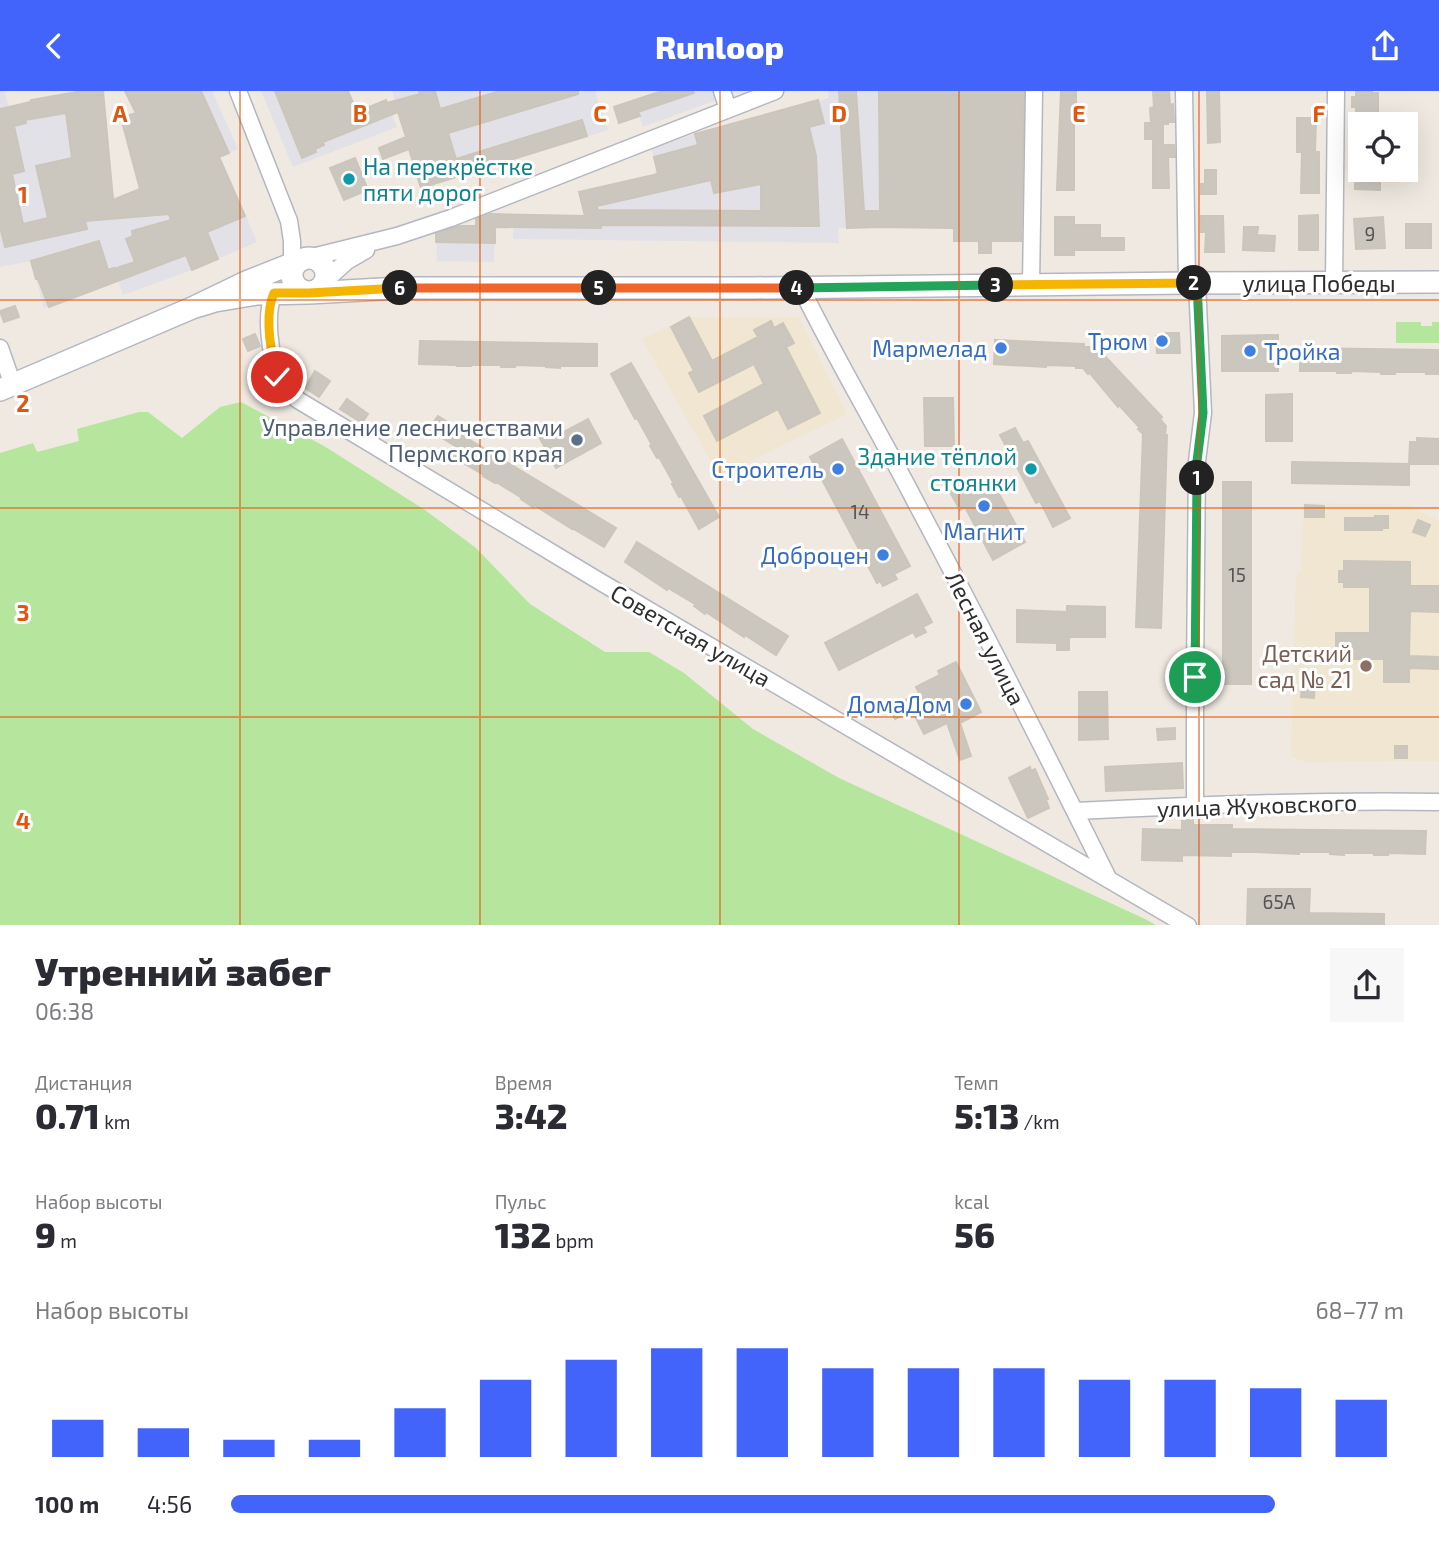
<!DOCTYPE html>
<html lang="ru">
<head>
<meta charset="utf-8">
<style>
	:root { --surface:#fff; --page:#f7f7f7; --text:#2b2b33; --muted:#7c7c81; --accent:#4264fb }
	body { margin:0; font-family:"Exo 2",sans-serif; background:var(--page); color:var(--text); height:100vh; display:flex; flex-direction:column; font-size:26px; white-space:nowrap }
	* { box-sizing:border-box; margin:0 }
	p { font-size:23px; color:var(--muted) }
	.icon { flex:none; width:38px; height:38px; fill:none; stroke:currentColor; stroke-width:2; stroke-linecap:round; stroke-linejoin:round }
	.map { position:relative; height:834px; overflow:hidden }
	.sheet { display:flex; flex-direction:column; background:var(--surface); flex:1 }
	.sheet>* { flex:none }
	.tools { position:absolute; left:1348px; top:21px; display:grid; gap:14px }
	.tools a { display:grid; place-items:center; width:70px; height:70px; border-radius:0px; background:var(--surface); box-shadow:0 7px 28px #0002; font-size:35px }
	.pin { position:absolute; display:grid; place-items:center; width:60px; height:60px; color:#fff; margin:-30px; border:4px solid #fff; border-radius:50%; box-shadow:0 2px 7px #0007 }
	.km { position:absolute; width:35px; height:35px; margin:-18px; border-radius:50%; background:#222; color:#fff; font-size:19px; line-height:35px; text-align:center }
	.round { display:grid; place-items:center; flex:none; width:74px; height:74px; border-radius:0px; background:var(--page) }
	.summary { display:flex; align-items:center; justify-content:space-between; height:119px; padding:0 35px }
	h1 { font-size:38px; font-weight:800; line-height:52px }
	.figures { display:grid; grid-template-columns:repeat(3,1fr); gap:10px; height:119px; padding:7px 35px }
	.figures div { display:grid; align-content:center }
	.figures b { font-size:35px; font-weight:800 }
	.figures small { font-size:19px; font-weight:400 }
	.figures p { font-size:19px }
	.chart { height:196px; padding:14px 35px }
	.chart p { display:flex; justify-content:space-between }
	.chart svg { width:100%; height:126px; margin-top:7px; stroke:var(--accent); stroke-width:6 }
	ul { padding:0 35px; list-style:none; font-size:23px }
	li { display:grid; grid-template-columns:112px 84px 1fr; align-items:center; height:52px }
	li i { height:18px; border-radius:9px; background:var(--accent) }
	header { display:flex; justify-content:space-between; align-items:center; height:91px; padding:0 35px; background:var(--accent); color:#fff; font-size:32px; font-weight:800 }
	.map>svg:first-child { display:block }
	.industrial { fill:#e3e1e8 }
	.education { fill:#f0e6d1 }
	.green { fill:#b6e59e }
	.building { fill:#cbc7bf; stroke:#cbc5ba; stroke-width:2; fill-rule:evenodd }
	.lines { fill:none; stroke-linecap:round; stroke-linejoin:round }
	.street-casing { stroke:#b4b7c1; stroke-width:19 }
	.secondary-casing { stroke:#b4b7c1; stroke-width:24 }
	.street { stroke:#fff; stroke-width:16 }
	.secondary { stroke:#fff; stroke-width:21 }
	.split-1-casing { stroke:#fff; stroke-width:14 }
	.split-2-casing { stroke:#fff; stroke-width:14 }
	.split-3-casing { stroke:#fff; stroke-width:14 }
	.split-4-casing { stroke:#fff; stroke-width:14 }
	.split-5-casing { stroke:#fff; stroke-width:14 }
	.split-6-casing { stroke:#fff; stroke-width:14 }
	.split-7-casing { stroke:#fff; stroke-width:14 }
	.split-1 { stroke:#22a559; stroke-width:9 }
	.split-2 { stroke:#22a559; stroke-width:9 }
	.split-3 { stroke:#f5b400; stroke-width:9 }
	.split-4 { stroke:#22a559; stroke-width:9 }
	.split-5 { stroke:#f0652b; stroke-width:9 }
	.split-6 { stroke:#f0652b; stroke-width:9 }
	.split-7 { stroke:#f5b400; stroke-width:9 }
	.grid { fill:none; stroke:#df570e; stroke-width:2; stroke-opacity:0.55 }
	.culture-dot { fill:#0f9aa8; stroke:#fff; stroke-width:2.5 }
	.shop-dot { fill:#3f7fe0; stroke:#fff; stroke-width:2.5 }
	.service-dot { fill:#5c6f8a; stroke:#fff; stroke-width:2.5 }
	.education-dot { fill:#8d6e63; stroke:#fff; stroke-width:2.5 }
	.labels { text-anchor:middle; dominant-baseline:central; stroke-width:6; stroke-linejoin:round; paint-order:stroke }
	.number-label { font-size:19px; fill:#555452 }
	.culture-label { font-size:23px; fill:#0d838f; stroke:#fff; text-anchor:start }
	.street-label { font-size:23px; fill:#2e2e2e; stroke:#fff }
	.shop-label { font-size:23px; fill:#366cbe; stroke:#fff; text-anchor:end }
	.service-label { font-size:23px; fill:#4e5e75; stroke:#fff; text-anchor:end }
	.education-label { font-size:23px; fill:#785e54; stroke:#fff; text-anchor:end }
	.grid-label { font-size:23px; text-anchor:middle; font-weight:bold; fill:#df570e; stroke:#fff; stroke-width:6; stroke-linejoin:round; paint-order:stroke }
</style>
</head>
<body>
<header><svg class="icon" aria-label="back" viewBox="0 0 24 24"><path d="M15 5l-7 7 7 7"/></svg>Runloop<svg class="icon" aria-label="share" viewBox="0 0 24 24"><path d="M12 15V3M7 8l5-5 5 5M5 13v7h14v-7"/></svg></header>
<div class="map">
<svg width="1439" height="835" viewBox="0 0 1439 835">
	<rect width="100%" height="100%" fill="#efe9e1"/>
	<!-- industrial -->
	<path class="industrial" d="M0,0H4L9,16L31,9L82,0H103L114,107L140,98L121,27L130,24L142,52L195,86L222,71L257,151L192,179L123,204L118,189L44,217L31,170L0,176Z
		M183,0H212L238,58L219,66Z
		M261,0H320L332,31L386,9L397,36L293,76Z
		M392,0H595L608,39L421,97Z
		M662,0H719L722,7L643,36L634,10Z
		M828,0H1026L1025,137H838L839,152L513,148L514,124L601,125V106L582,110L579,101L654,83L657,77L651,57L695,43L829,7Z
		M476,123H495L494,171L437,170L436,135H476Z"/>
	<!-- education -->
	<path class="education" d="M689,226L799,227L847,323L719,385L642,248Z
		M1303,412L1409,414L1439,430V670L1304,671L1291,665L1296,485L1302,479Z"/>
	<!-- green -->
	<path class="green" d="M1396,231H1421V235H1432V231H1439V252H1396Z
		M241,311L324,355L425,419L476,457L530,513L605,561H649L684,582L753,638L839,687L1145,828L1156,834H0V362L33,352L37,361L79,350L77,338L139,321H148L182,347L220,316Z"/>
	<!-- building -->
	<path class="building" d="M82,0H103L113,109L140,98L121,27L136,22L125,0H201L229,62L219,66L245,125L207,141L218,168L192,179L186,164L49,216L38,188H36L31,170L99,150L108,179L114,177V178L135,171L126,148L133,145L132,140L171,129L169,123L85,130L87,138L5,156L0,136V18L31,11V9ZM66,22L72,67L36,75L48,127L23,133L12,83L24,80L14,35L26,32L25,29Z
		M275,0H348L357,21L386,9L387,12L420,3L419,0H435L440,18L500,0H578V3L448,42L456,68L582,29L587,45L421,97L409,58L383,68L379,57L406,46L398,21L323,51L324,54L315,58L316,61L302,67Z
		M662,0H693L694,2L638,21L640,25L619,32L614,16Z
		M839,0H856L864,120H880L879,0H1024L1021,150H991V162H979V150H954V137L880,136L847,137Z
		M1061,0H1076V25H1074V99H1057Z
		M1153,0H1169L1170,14L1173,13L1174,31H1168V33H1163V54H1174L1175,66H1168L1169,97H1153V48H1145V32H1151L1150,17L1154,16Z
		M1207,0H1219L1220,51L1208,52Z
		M1356,0H1372V2H1378V33H1356V16H1352V6H1356Z
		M818,9L824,32L809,36L816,65L819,135L601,134V137L495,136V152L436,151V143L459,135H476V128L490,123L585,125L579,101L658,83L654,66L698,54L695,43ZM711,89L714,102L761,93V120L598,119L597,115Z
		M1297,27H1316L1315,61H1319V102H1301L1302,61H1297Z
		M355,67L368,99L344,109L330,77Z
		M1205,79H1216V103H1201V93H1205Z
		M1355,79H1380V99L1355,98Z
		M1318,124V159H1299V125Z
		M1201,125H1223L1224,161H1205L1206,141H1201Z
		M1055,126H1074V134H1100V147H1124V159H1074V164H1055Z
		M1383,126L1385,157L1356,158L1354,128Z
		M1406,133H1431V157H1406Z
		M1244,136H1258L1257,144L1275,145L1274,160L1243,159Z
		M15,215L19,226L4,231L0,220Z
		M689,226L712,270L758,246L754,239L771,230L774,237L783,232L794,252L786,256L820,322L788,338L778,318L717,350L704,325L764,293L754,273L699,301L689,282L694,280L671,236Z
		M1166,242H1179L1180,262H1157L1156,245L1166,244Z
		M255,243L260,255L248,260L243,248Z
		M1278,244V280H1222V245Z
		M995,249L1084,253V256H1093L1099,263L1101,261L1162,326L1160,328L1166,335L1165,344H1167L1161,537L1136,536L1143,343L1138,338L1140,337L1119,314L1118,316L1089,281L1088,283L1083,277H1076V275L1046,274V276L994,273Z
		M420,250L597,253V275H560V277L546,276V275L515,274V276H501V274H471V275H457V274L419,273Z
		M1300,257L1439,259V283H1426V281H1395V283H1381V281L1351,280V282H1337V280H1300Z
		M631,272L719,426L699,438L681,405L679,406L672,393H674L659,366L657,367L650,355L652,354L637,327L635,328L611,283Z
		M315,280L330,290L319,306L305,297Z
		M1292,303V350H1266V304Z
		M924,307H953L954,355H925Z
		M347,308L368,323L362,332L340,318Z
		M438,325L462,340L460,343L616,437L604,456L572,437V438L534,414L533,416L521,408L522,407L496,391L495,392L483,385L484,384L451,365L457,356L435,343L437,340L430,336Z
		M588,328L601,352L556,377L537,342L549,336L552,340L557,337L560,343Z
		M1015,337L1023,352L1028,350L1070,427L1053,436L1040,410L1036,412L1000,344Z
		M1417,347L1439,348V373H1409L1410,351H1417Z
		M842,348L910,475L894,483L897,488L883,495L880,490L877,492L810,366Z
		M1292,371L1409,373V394L1292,392Z
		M991,388L1025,451L993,469L965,416L960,419L950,401L971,390L975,397Z
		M1223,391H1251V593H1223Z
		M1305,414L1324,415V426H1305Z
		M1375,425H1388V437H1382V439H1345V427H1375Z
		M1418,429L1430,434L1425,445L1413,441Z
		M637,451L788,545L776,564L745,544L744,546L706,521L705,523L694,515L695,513L668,497L667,499L625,471Z
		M1344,470L1410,471V495H1439V521L1410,520L1409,565L1438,566V578L1409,577V591H1384V568H1336V542H1370V496H1344V491H1339V480H1344Z
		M917,503L932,531L923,536L926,541L916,546L913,541L839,579L825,552Z
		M1067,515L1105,516V546H1069V559H1057V552L1017,551V519L1067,521Z
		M956,571L981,621L960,632L971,665L960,669L947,632L924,643L912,619L895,628L890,617L919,602L916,596L940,584L938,580Z
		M1302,585L1315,586L1314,607L1301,606Z
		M1079,601H1107L1108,648L1079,649Z
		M1175,637V648L1158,649L1157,638Z
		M1395,655H1407V667H1395Z
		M1182,672L1183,697L1106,700L1105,676Z
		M1030,676L1031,680L1035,678L1048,708L1046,709L1049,717L1028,727L1009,687Z
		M1182,729H1193V734H1232V738L1426,740L1425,763L1388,762V764H1374V762H1344V764L1330,763V761H1299V763L1255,761H1231V765L1182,764V770L1142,769L1143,738L1182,739Z
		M1248,798H1310L1309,822L1384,823V835H1247Z"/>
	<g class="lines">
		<!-- street casing -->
		<g class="street-casing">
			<path id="street" d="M238,0L289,130L292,150V187
				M722,0L728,18
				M1184,0L1187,192
				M304,168L397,145L451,127L775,0
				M326,189L347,170L366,159
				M1334,192L1336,0
				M1031,194L1034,0
				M801,197C836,268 877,337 914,408C981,534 1045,660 1108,787
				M274,202C264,224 271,262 277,286C281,296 289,302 298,309L599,490L1188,835
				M0,257L13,294
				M1195,714V585L1197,370L1203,322L1197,192
				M1076,720C1197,714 1318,709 1439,711"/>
		</g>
		<!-- secondary casing -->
		<g class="secondary-casing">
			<path id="secondary" d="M292 184a17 17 0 1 1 34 0a17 17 0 1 1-34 0Z
				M192,217L215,210L257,203L309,202L400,197H752L1187,192L1439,191
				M0,299L192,217L246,191L304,168"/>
		</g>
		<!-- street -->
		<use href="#street" class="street"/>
		<!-- secondary -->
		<use href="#secondary" class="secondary"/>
	</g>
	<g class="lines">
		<!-- split-1 casing -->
		<g class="split-1-casing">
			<path id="split-1" d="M1195,586L1197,387"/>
		</g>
		<!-- split-2 casing -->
		<g class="split-2-casing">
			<path id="split-2" d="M1194,192H1197L1203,322L1197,370V387"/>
		</g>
		<!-- split-3 casing -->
		<g class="split-3-casing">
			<path id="split-3" d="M996,194L1194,192"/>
		</g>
		<!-- split-4 casing -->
		<g class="split-4-casing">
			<path id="split-4" d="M797,197L996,194"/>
		</g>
		<!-- split-5 casing -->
		<g class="split-5-casing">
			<path id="split-5" d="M599,197H797"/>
		</g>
		<!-- split-6 casing -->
		<g class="split-6-casing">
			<path id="split-6" d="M400,197H599"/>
		</g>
		<!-- split-7 casing -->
		<g class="split-7-casing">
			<path id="split-7" d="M277,286C271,262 264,224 274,202H309L400,197"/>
		</g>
		<!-- split-1 -->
		<use href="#split-1" class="split-1"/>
		<!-- split-2 -->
		<use href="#split-2" class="split-2"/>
		<!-- split-3 -->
		<use href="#split-3" class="split-3"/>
		<!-- split-4 -->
		<use href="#split-4" class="split-4"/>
		<!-- split-5 -->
		<use href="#split-5" class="split-5"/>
		<!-- split-6 -->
		<use href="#split-6" class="split-6"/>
		<!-- split-7 -->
		<use href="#split-7" class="split-7"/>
	</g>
	<!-- grid -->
	<path class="grid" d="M240,0V835M480,0V835M720,0V835M959,0V835M1199,0V835M0,209H1439M0,417H1439M0,626H1439"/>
	<!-- markers -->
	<g class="culture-dot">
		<circle cx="349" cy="88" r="7"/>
		<circle cx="1031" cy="378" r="7"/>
	</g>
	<g class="shop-dot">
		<circle cx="1162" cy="250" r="7"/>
		<circle cx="1001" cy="257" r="7"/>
		<circle cx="1250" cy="260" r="7"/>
		<circle cx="838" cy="378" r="7"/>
		<circle cx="984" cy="415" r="7"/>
		<circle cx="883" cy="464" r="7"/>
		<circle cx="966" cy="613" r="7"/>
	</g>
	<circle class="service-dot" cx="577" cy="349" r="7"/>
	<circle class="education-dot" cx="1366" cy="575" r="7"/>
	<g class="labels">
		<!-- number labels -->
		<g class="number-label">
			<text x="1370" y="142">9</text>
			<text x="860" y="420">14</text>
			<text x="1237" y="483">15</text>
			<text x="1279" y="810">65А</text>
		</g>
		<!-- culture labels -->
		<g class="culture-label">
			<text x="363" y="75">На перекрёстке<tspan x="363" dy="26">пяти дорог</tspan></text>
			<text x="1017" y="365" text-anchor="end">Здание тёплой<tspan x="1017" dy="26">стоянки</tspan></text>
		</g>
		<!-- street labels -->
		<g class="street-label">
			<text x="1319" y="192">улица Победы</text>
			<text transform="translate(691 544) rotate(30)">Советская улица</text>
			<text transform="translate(986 547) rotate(63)">Лесная улица</text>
			<text transform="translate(1257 714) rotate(-2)">улица Жуковского</text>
		</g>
		<!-- shop labels -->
		<g class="shop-label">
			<text x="1148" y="250">Трюм</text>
			<text x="987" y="257">Мармелад</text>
			<text x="1264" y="260" text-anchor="start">Тройка</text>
			<text x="824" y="378">Строитель</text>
			<text x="984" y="440" text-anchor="middle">Магнит</text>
			<text x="869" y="464">Доброцен</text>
			<text x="952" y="613">ДомаДом</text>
		</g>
		<!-- service labels -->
		<g class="service-label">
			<text x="563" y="336">Управление лесничествами<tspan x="563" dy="26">Пермского края</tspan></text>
		</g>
		<!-- education labels -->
		<g class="education-label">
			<text x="1352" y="562">Детский<tspan x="1352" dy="26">сад № 21</tspan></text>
		</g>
	</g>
	<g class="grid-label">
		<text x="120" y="31">A</text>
		<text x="360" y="31">B</text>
		<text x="600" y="31">C</text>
		<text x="839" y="31">D</text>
		<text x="1079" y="31">E</text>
		<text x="1319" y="31">F</text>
		<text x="23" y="112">1</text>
		<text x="23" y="321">2</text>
		<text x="23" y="530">3</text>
		<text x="23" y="738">4</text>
	</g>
</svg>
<div class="tools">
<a><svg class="icon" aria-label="locate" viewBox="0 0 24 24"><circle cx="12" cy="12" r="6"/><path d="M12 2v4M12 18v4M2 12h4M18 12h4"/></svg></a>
</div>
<div class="pin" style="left:1195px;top:586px;background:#1e9e55"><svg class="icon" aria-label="arrive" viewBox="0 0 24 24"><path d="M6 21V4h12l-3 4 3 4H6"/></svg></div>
<div class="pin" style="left:277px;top:286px;background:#d93025"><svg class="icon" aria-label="check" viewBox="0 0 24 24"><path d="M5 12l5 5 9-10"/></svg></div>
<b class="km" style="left:1197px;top:387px">1</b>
<b class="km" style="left:1194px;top:192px">2</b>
<b class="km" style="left:996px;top:194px">3</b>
<b class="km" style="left:797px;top:197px">4</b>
<b class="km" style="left:599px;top:197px">5</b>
<b class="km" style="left:400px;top:197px">6</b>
</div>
<section class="sheet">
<div class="summary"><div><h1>Утренний забег</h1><p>06:38</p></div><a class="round"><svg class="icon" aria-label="share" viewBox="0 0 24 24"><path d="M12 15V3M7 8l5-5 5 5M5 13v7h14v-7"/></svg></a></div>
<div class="figures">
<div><p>Дистанция</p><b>0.71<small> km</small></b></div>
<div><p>Время</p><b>3:42</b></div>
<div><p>Темп</p><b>5:13<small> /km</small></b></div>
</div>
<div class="figures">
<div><p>Набор высоты</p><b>9<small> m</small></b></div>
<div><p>Пульс</p><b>132<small> bpm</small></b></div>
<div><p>kcal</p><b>56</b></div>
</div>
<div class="chart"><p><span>Набор высоты</span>68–77 m</p>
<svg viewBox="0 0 160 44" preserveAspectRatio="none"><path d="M5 44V31M15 44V34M25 44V38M35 44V38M45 44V27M55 44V17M65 44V10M75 44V6M85 44V6M95 44V13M105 44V13M115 44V13M125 44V17M135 44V17M145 44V20M155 44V24"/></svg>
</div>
<ul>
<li><b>100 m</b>4:56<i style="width:89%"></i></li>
</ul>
</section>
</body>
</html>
